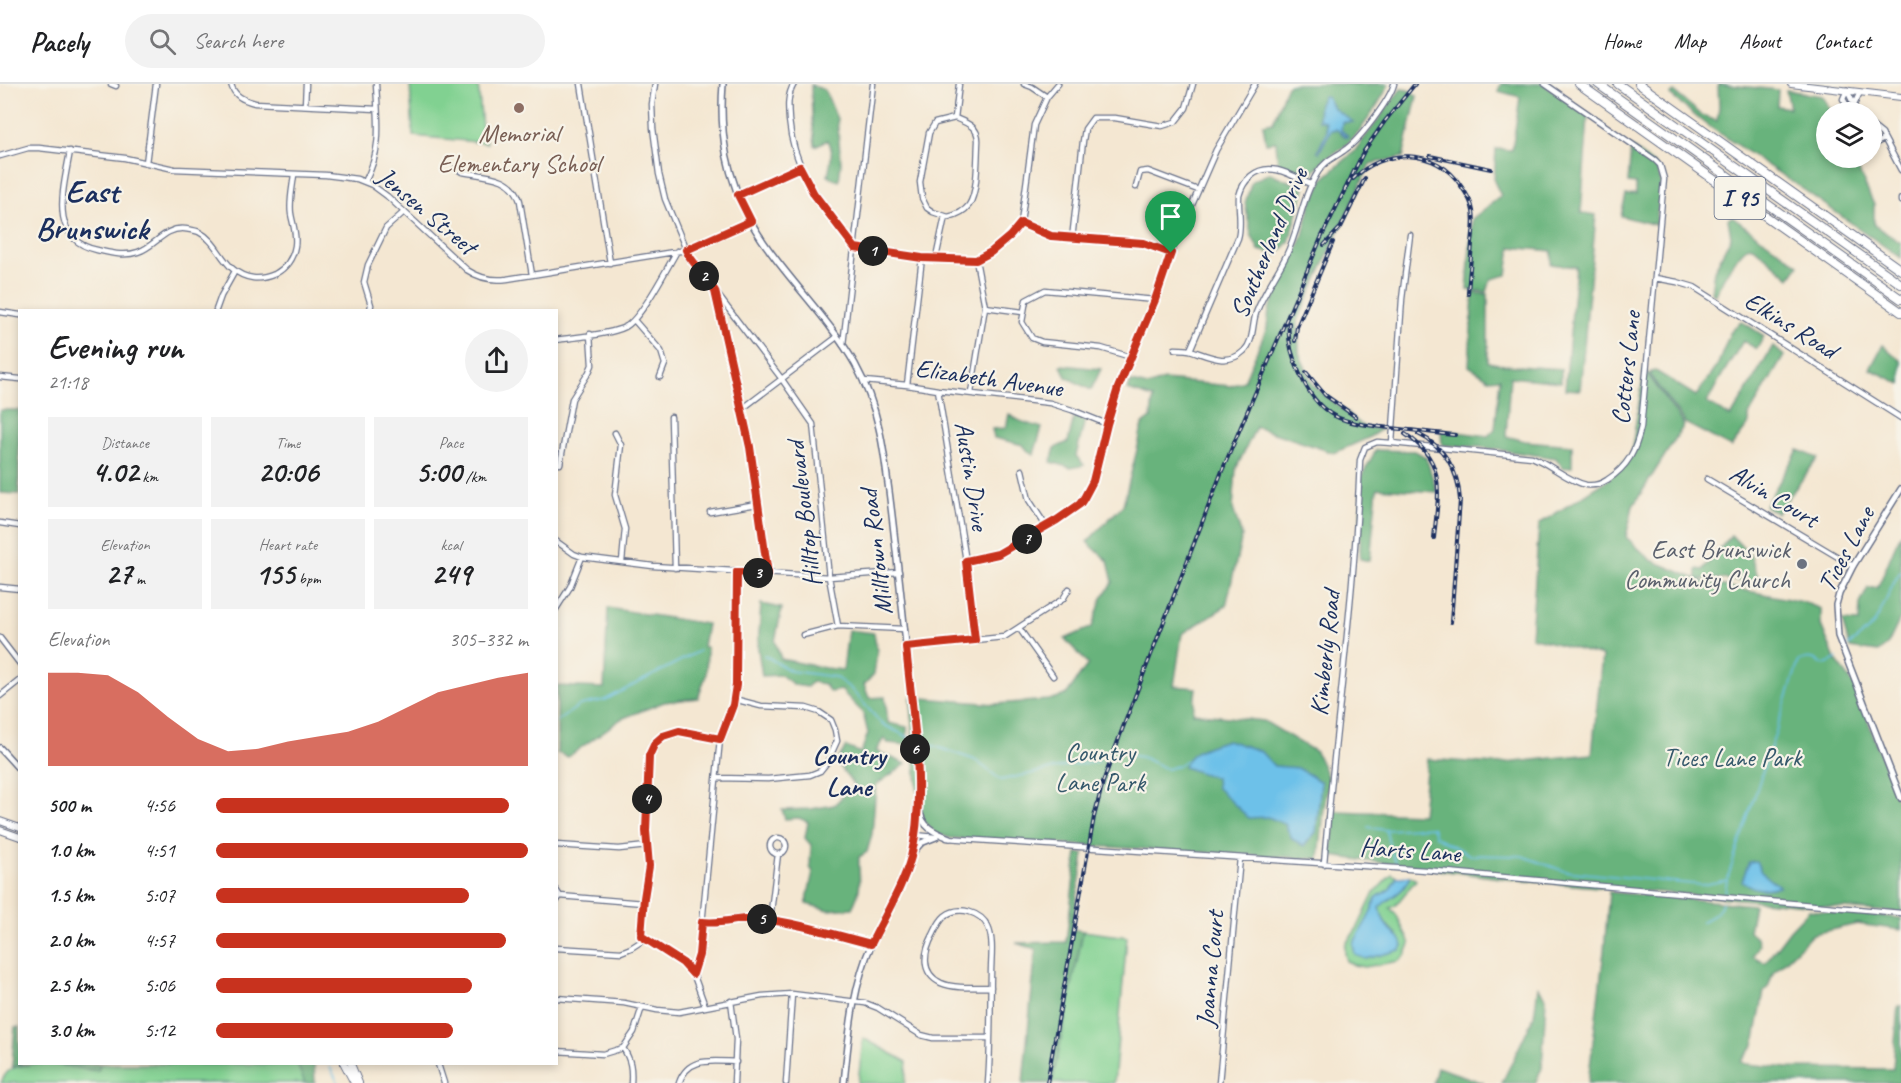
<!DOCTYPE html>
<html lang="en">
<head>
<meta charset="utf-8">
<style>
	:root { --surface:#fff; --page:#f2f2f2; --text:#202124; --muted:#757577; --line:#e0e0e0; --accent:#c8321e }
	body { margin:0; font-family:Caveat,sans-serif; background:var(--page); color:var(--text); height:100vh; display:flex; flex-direction:column; font-size:22px; white-space:nowrap }
	* { box-sizing:border-box; margin:0 }
	p { font-size:20px; color:var(--muted) }
	.icon { flex:none; width:33px; height:33px; fill:none; stroke:currentColor; stroke-width:2; stroke-linecap:round; stroke-linejoin:round }
	.map { position:relative; flex:1; overflow:hidden }
	.sheet { position:absolute; left:18px; top:225px; width:540px; height:756px; display:flex; flex-direction:column; background:var(--surface); border-radius:0px; box-shadow:0 3px 9px #0003 }
	.sheet>* { flex:none }
	.buttons { position:absolute; left:1816px; top:18px; display:grid; gap:12px }
	.buttons a { display:grid; place-items:center; width:66px; height:66px; border-radius:50%; background:var(--surface); box-shadow:0 3px 9px #0003; font-size:30px }
	.pin { position:absolute; display:grid; place-items:center; width:51px; height:51px; color:#fff; margin:-62px -26px; border-radius:50% 50% 50% 0; rotate:-45deg; box-shadow:0 0 6px #0007 }
	.pin .icon { rotate:45deg }
	.km { position:absolute; width:30px; height:30px; margin:-15px; border-radius:50%; background:#222; color:#fff; font-size:16px; line-height:30px; text-align:center }
	.round { display:grid; place-items:center; flex:none; width:63px; height:63px; border-radius:32px; background:var(--page) }
	.overview { display:flex; align-items:center; justify-content:space-between; height:102px; padding:0 30px }
	h1 { font-size:33px; font-weight:800; line-height:45px }
	.figures { display:grid; grid-template-columns:repeat(3,1fr); gap:9px; height:102px; padding:6px 30px }
	.figures div { display:grid; align-content:center; border-radius:0px; background:var(--page); text-align:center }
	.figures b { font-size:30px; font-weight:800 }
	.figures small { font-size:16px; font-weight:400 }
	.figures p { font-size:16px }
	.chart { height:168px; padding:12px 30px }
	.chart p { display:flex; justify-content:space-between }
	.chart svg { width:100%; height:108px; margin-top:6px; fill:var(--accent); opacity:.7 }
	ul { padding:0 30px; list-style:none; font-size:20px }
	li { display:grid; grid-template-columns:96px 72px 1fr; align-items:center; height:45px }
	li i { height:15px; border-radius:8px; background:var(--accent) }
	header { display:flex; align-items:center; gap:36px; box-sizing:border-box; height:84px; padding:0 30px; background:var(--surface); border-bottom:2px solid var(--line) }
	header strong { font-size:28px }
	nav { display:flex; gap:33px; margin-inline-start:auto; font-size:21px }
	.search { width:420px; height:54px; background:var(--page); display:flex; align-items:center; gap:15px; box-sizing:border-box; padding:0 21px; border-radius:33px; color:var(--muted); font-size:22px }
	.map>svg:first-child { display:block }
	.green { fill:#81d191; stroke:#4e8078; stroke-width:1.5 }
	.forest { fill:#68b37b; stroke:#42716c; stroke-width:1.5; fill-rule:evenodd }
	.water { fill:#6dc1e9; stroke:#4478a4; stroke-width:1.5 }
	.lines { fill:none; stroke-linecap:round; stroke-linejoin:round }
	.stream { stroke:#6dc1e9; stroke-width:1.5 }
	.minor-casing { stroke:#676f87; stroke-width:7 }
	.tertiary-casing { stroke:#676f87; stroke-width:8 }
	.secondary-casing { stroke:#676f87; stroke-width:8 }
	.motorway-casing { stroke:#676f87; stroke-width:10 }
	.minor { stroke:#fff; stroke-width:4.5 }
	.tertiary { stroke:#fff; stroke-width:5 }
	.secondary { stroke:#fff; stroke-width:6 }
	.motorway { stroke:#fff; stroke-width:8 }
	.rail-casing { stroke:#1b2f5e; stroke-width:4 }
	.rail { stroke:#f7f3e8; stroke-width:1.5; stroke-dasharray:4.5; stroke-linecap:butt }
	.route-casing { stroke:#fff; stroke-width:12 }
	.route { stroke:#c8321e; stroke-width:8 }
	.education-dot { fill:#8d6e63; stroke:#f7f3e8; stroke-width:2 }
	.worship-dot { fill:#6b7280; stroke:#f7f3e8; stroke-width:2 }
	.labels { text-anchor:middle; dominant-baseline:central; stroke-width:4.5; stroke-linejoin:round; paint-order:stroke }
	.shield { fill:#f7f3e8; stroke:#5d6a87; stroke-width:1.5 }
	.shield-label { font-size:24px; font-weight:bold; fill:#1b2f5e }
	.education-label { font-size:26px; fill:#785e54; stroke:#f7f3e8 }
	.street-label { font-size:26px; fill:#1b2f5e; stroke:#f7f3e8 }
	.worship-label { font-size:26px; fill:#5b616d; stroke:#f7f3e8; text-anchor:end }
	.park-label { font-size:26px; fill:#34586b; stroke:#f7f3e8 }
	.neighbourhood-label { font-size:27px; font-weight:bold; fill:#1b2f5e; stroke:#f7f3e8 }
	.district-label { font-size:32px; font-weight:bold; fill:#1b2f5e; stroke:#f7f3e8 }
</style>
</head>
<body>
<header>
<strong>Pacely</strong>
<div class="search"><svg class="icon" aria-label="search" viewBox="0 0 24 24"><circle cx="10" cy="10" r="6"/><path d="M15 15l6 6"/></svg>Search here</div>
<nav><a>Home</a><a>Map</a><a>About</a><a>Contact</a></nav>
</header>
<div class="map">
<svg width="1901" height="999" viewBox="0 0 1901 999">
	<rect width="100%" height="100%" fill="#f7f3e8"/>
	<filter id="ink" filterUnits="userSpaceOnUse"><feTurbulence type="fractalNoise" baseFrequency=".0167" numOctaves="2"/><feDisplacementMap in="SourceGraphic" scale="12" xChannelSelector="R" yChannelSelector="G"/><feConvolveMatrix kernelMatrix="1 2 1 2 8 2 1 2 1" color-interpolation-filters="sRGB"/></filter>
	<filter id="wash" filterUnits="userSpaceOnUse"><feTurbulence type="fractalNoise" baseFrequency=".008" numOctaves="4" result="noise"/><feDisplacementMap in="SourceGraphic" scale="24" xChannelSelector="R" yChannelSelector="G"/><feGaussianBlur stdDeviation="1.35" result="paint"/><feColorMatrix in="noise" values="0 0 0 0 0 0 0 0 0 0 0 0 0 0 0 0 0 1.4 0 .05"/><feComposite in="paint" operator="in"/></filter>
	<g filter="url(#wash)">
		<rect width="100%" height="100%" fill="#f4e7d2"/>
		<!-- green -->
		<path class="green" d="M410,0H478L482,43L487,59L413,52Z
			M1392,790L1397,793L1390,805L1377,813L1368,834L1353,861L1397,850C1386,842 1382,835 1380,822C1392,811 1402,812 1410,792L1416,796L1395,822L1390,824L1396,830L1406,851L1410,860L1405,872L1399,877L1365,883L1354,881L1347,877L1345,870V861L1358,843L1374,809Z
			M1083,847L1127,853L1114,999H1052Z
			M863,954L907,978L905,999H858Z
			M31,980H53L98,987L100,980H303L304,995L305,999H1C6,984 17,982 31,980Z"/>
		<!-- forest -->
		<path class="forest" d="M1290,0H1389C1382,15 1359,51 1346,61C1332,72 1318,77 1310,95L1278,81L1276,58L1266,59L1263,40L1273,38L1286,3ZM1327,14L1333,24L1351,38H1342L1341,46L1348,52L1346,53L1336,45L1331,46L1319,68L1318,67L1327,48L1325,37Z
			M1501,0H1544L1588,32L1581,129L1596,131L1580,306L1565,305L1576,183L1551,180L1552,167L1511,163L1507,191L1491,195L1487,208L1467,206L1472,135L1501,112L1494,97L1496,65L1512,66L1520,13L1498,7Z
			M1718,0L1778,6L1777,22L1790,24L1786,6L1822,12L1832,28H1827V74H1853L1874,121V141L1901,159V174L1807,108L1704,39L1670,11L1674,8L1703,32L1717,37L1719,24Z
			M811,1L825,6L837,35L841,79L839,97L828,92C830,81 834,67 828,56L815,62L812,35Z
			M1401,5L1409,6L1417,12L1403,73L1370,80L1298,236L1299,269L1313,301L1364,343L1382,345L1368,354L1334,369L1256,343L1236,385L1233,425L1242,452L1226,522L1182,550L1174,602L1196,604L1193,629L1264,637L1316,668L1329,696L1324,724L1319,775L950,754L935,749L920,733L913,656L911,613L995,620L1049,616L1066,611L1088,580L1065,555L1092,543L1102,514L1113,498L1108,477L1087,458L1123,421L1139,358L1142,341L1151,334L1153,314L1128,306L1131,298L1148,302L1164,296L1231,302L1244,297L1267,244L1269,226L1302,155L1311,120L1324,94L1354,68Z
			M1631,63L1656,82L1661,98L1656,141L1621,132L1626,111L1636,110V100L1628,99Z
			M1270,89L1305,104L1289,158L1277,171L1259,166L1251,150L1245,119L1252,97Z
			M1732,133L1799,181L1790,194L1755,164L1749,162C1734,173 1723,194 1715,211L1711,208L1714,187L1731,153L1728,135Z
			M1473,209L1488,210V278L1504,281L1561,285V298L1510,293L1506,352L1525,357L1572,361V383L1563,384L1556,374L1480,363L1442,361L1441,346L1488,352L1495,345L1500,294L1489,295L1469,282Z
			M1741,237L1764,252L1757,265L1743,257L1719,296L1707,319L1731,333L1773,262L1784,272L1749,331V340L1731,363L1685,339L1649,290L1654,286L1696,312L1718,280L1730,249Z
			M1883,261L1901,277V300L1870,285Z
			M1061,281L1101,285L1091,306L1066,293Z
			M1644,285L1684,341L1633,422L1626,453L1651,476L1704,498L1803,518L1821,525V541L1835,575L1856,603L1901,728V829L1516,796L1331,772L1335,727L1422,730L1427,675L1496,680L1592,670L1602,572L1531,553L1539,440L1608,396L1631,370Z
			M0,326H19V410L0,409Z
			M1009,330C1020,339 1028,339 1042,344L1034,370L1028,367L1023,361L994,354L992,345L1006,344Z
			M1074,333L1085,336L1076,372L1084,381L1071,384L1051,378L1055,364L1068,358Z
			M1376,366L1415,367L1426,373L1437,408L1377,404L1370,477L1360,475L1361,393Z
			M1798,366L1818,374L1777,429L1765,422Z
			M1901,450V533L1888,560L1878,568L1850,564L1842,537L1859,538L1860,520L1868,504H1877C1886,487 1891,468 1901,450Z
			M1731,451L1751,472L1760,499L1722,495H1697V485L1703,486Z
			M761,520L782,524L775,557L781,575L825,584L843,586L848,546L874,549L877,568L874,590L864,601L869,614L885,613L888,639L907,643L908,661L888,659L884,654L876,667L906,680L876,701L872,750L867,768L859,773C858,796 864,801 852,824L829,826L806,820L813,788L810,783L811,761L805,754L808,738L799,734L785,735L782,726L811,725L834,721L854,701L836,678L846,663L861,669L868,649L863,629L841,606L830,608L824,600L812,598L807,603L794,601L781,591L762,592L758,565Z
			M608,524L707,540L703,562L707,564L706,591L698,614L664,618L621,635L568,673L557,669V602L604,604Z
			M1077,769L1084,770L1072,845L1083,847L1052,999H1023L1036,865L1016,859L1066,858Z
			M1609,808L1754,821L1749,847L1757,854L1759,861L1753,872L1765,879L1790,846L1809,826L1901,834V846L1857,840L1813,850L1773,889L1768,903L1764,907L1754,961L1741,978L1746,980L1788,984L1893,985L1898,922H1901V999H1588L1604,867Z
			M1538,903L1546,914L1542,984L1535,999H1502L1534,932Z
			M15,943H19L20,980H31L12,983Z
			M53,980H100L98,987Z
			M297,980H314L315,999H305Z
			M1437,983L1484,999H1433Z"/>
		<!-- water -->
		<path class="water" d="M1323,12L1327,13L1333,24L1353,38H1342L1341,46L1348,52L1347,53L1336,45L1331,46L1319,68L1318,67L1327,48L1325,37L1318,36L1319,20Z
			M1227,656L1260,667L1274,682L1298,684L1321,698L1316,748L1304,762L1292,755L1285,740L1268,733L1249,734L1217,704L1216,694L1184,683C1189,665 1212,662 1227,656Z
			M1756,777L1761,788L1779,802C1765,807 1754,806 1742,797L1749,778Z
			M1410,792C1402,812 1392,810 1380,823C1381,830 1383,836 1387,842C1393,850 1401,851 1403,862L1400,866L1366,875L1355,871L1353,860L1368,834L1377,813L1390,805L1397,793Z"/>
		<g class="lines">
			<!-- stream -->
			<path class="stream" d="M1848,562C1859,553 1873,545 1879,531C1887,516 1891,501 1901,487
				M764,571L791,587L835,593L850,604L882,640L910,654
				M556,638L580,621L605,616L699,567
				M920,657L975,676L1001,696L1067,682L1100,677
				M1128,671L1142,673L1167,685L1177,682L1186,676
				M1368,743L1385,746
				M1396,779L1390,764L1386,746L1432,743L1435,752L1470,771L1522,772L1564,787L1702,801L1727,796
				M1725,808L1727,796L1799,577C1816,569 1820,583 1828,580C1831,579 1834,576 1837,574
				M1701,838C1710,833 1720,829 1722,818
				M330,983L338,999"/>
		</g>
	</g>
	<g filter="url(#ink)">
		<g class="lines">
			<!-- minor casing -->
			<g class="minor-casing">
				<path id="minor" d="M111,0L116,2
					M231,0C234,12 243,16 255,19L377,25
					M581,0L610,179
					M655,0L652,20L653,44L659,90L665,115L689,173L781,294L813,340L829,493L838,542
					M794,0C787,11 788,23 789,36C794,91 825,122 855,164L922,174L976,176L991,168L1010,152L1021,139L1034,41L1047,13L1058,0
					M1024,0L1032,3L1047,13
					M1847,6L1843,15L1851,28
					M1847,6L1854,21L1851,22
					M305,21L306,0
					M1857,28L1854,21L1860,8
					M955,34C967,39 979,43 978,58C977,75 978,108 969,121C964,128 957,131 948,133L933,128L927,124L922,114L920,98L929,49L935,39Z
					M955,34L959,0
					M1872,42L1882,50L1901,86
					M1872,61L1884,55
					M70,67C64,104 47,155 97,166C111,169 124,173 138,168C156,162 164,143 185,145C190,146 195,146 199,148C221,159 223,190 253,194C260,195 268,193 275,190C286,184 293,174 295,162C297,151 293,141 291,130C289,117 293,102 294,90
					M0,72L28,64H39L125,74L174,85L326,91L357,95L372,101L387,112L467,186C479,194 492,197 507,195L686,166L751,137
					M146,79L156,0
					M456,84L462,88C485,92 513,91 520,117L532,191
					M365,98C383,63 378,38 376,0
					M1136,103L1140,88L1148,87L1198,106
					M738,111L800,83
					M1901,115V117
					M1021,139L1051,152L1143,159L1171,169
					M1072,155L1083,57L1085,45L1093,34H1115L1162,42L1175,38L1186,24L1193,0
					M936,174L945,132
					M1655,194L1677,198L1694,203L1901,334
					M716,209L750,363L768,490
					M985,223L1023,228
					M216,226L221,212L235,187
					M370,226L371,221L364,198L368,181L386,144L404,128
					M0,228L20,231
					M634,236L661,267L665,280L660,293
					M556,256C575,253 609,251 625,243C641,235 667,184 677,167
					M843,261L873,0
					M1175,265C1181,265 1187,265 1193,267C1210,273 1228,282 1244,267C1254,257 1252,241 1256,229C1264,208 1276,192 1286,172C1299,146 1302,113 1318,88C1325,76 1336,73 1346,65C1359,56 1390,16 1394,0
					M1190,266L1238,154C1242,140 1238,126 1239,112C1241,104 1245,97 1251,92C1270,76 1293,92 1312,101
					M1131,273L1101,264L1042,258L1032,254L1022,238L1026,216L1045,206L1155,216
					M0,293L20,295
					M864,297L907,301L938,306L1050,319L1072,326L1107,340
					M907,301L922,174
					M938,306L966,477L975,557
					M971,309L985,223L976,176
					M742,325L837,253
					M671,333L675,484
					M615,349L621,361L615,411L625,445L622,478
					M1392,359L1402,215L1410,151
					M556,379L560,380L572,315L589,288L592,281L590,250
					M1022,386L1029,416L1046,442
					M1707,395L1853,482
					M710,428L757,420
					M0,439L20,442
					M556,457L574,470L582,473L653,482L829,493L899,488
					M966,477L998,470L1057,436L1074,425L1084,414L1093,397L1107,340L1118,304L1155,216L1171,169L1216,66L1255,0
					M0,503L20,505
					M556,525L570,503L582,473
					M1019,544L1053,592
					M803,551L838,542L904,545
					M0,554L20,580
					M906,563L1004,553L1063,515L1069,505
					M0,612L20,596
					M717,694L768,695L810,691L820,687L828,677L837,657L835,646L831,636L819,628L806,624L761,622L734,615
					M915,751L935,753
					M770 762a8 8 0 1 1 16 0a8 8 0 1 1-16 0Z
					M947,754L1425,786L1901,829
					M556,761L619,765L647,762
					M1324,780C1335,645 1355,511 1360,376L1365,363L1377,358L1392,359L1532,373C1550,380 1568,397 1586,401C1594,402 1601,400 1607,396C1628,383 1636,366 1641,343L1664,95L1660,81L1655,76L1545,0
					M556,806L560,812L556,818
					M560,812L643,819
					M770,836L778,770
					M702,838C723,841 742,832 762,835C799,839 835,851 871,860
					M556,864L621,868L631,864L645,855
					M693,890L699,871L720,655L733,620L736,601L737,488
					M556,914L624,919L657,926L679,928L762,912L792,910L865,919L878,924L921,951L933,954H989
					M731,917L736,955L734,999
					M705,922L693,889L683,879L641,852L644,814L649,782L646,747L649,672L655,659L663,652L679,647L720,655
					M623,964C631,976 632,985 631,999
					M556,967L603,970L623,964L634,948L642,923
					M438,980L444,999
					M679,999C688,972 712,977 736,978
					M786,999L792,910
					M988,999C991,963 990,925 991,889C991,875 994,856 988,843C981,828 959,821 945,832C939,837 936,845 933,851C924,868 920,889 941,899C955,905 975,903 991,903
					M1219,999L1240,774"/>
			</g>
			<!-- tertiary casing -->
			<g class="tertiary-casing">
				<path id="tertiary" d="M723,0C719,50 727,94 751,138C780,189 826,229 855,280C866,300 874,322 879,344C884,365 886,386 889,407C895,454 900,502 905,550C911,617 926,706 911,772C904,802 884,830 872,859C852,904 849,951 844,999
					M1901,405L1853,482L1839,510L1836,521L1838,552L1901,714
					M0,664L20,686
					M919,725C922,743 933,748 950,754
					M913,768L921,759L936,753"/>
			</g>
			<!-- secondary casing -->
			<g class="secondary-casing">
				<path id="secondary" d="M1791,0L1901,13
					M0,737L20,744
					M0,746L20,753
					M344,980L354,999
					M351,980L359,999"/>
			</g>
			<!-- motorway casing -->
			<g class="motorway-casing">
				<path id="motorway" d="M1579,0L1901,228
					M1598,0L1901,215
					M1618,0L1901,200
					M1639,0L1901,186"/>
			</g>
			<!-- minor -->
			<use href="#minor" class="minor"/>
			<!-- tertiary -->
			<use href="#tertiary" class="tertiary"/>
			<!-- secondary -->
			<use href="#secondary" class="secondary"/>
			<!-- motorway -->
			<use href="#motorway" class="motorway"/>
			<!-- rail casing -->
			<g class="rail-casing">
				<path id="rail" d="M1430,72L1491,85
					M1353,95C1383,64 1436,63 1461,102C1466,109 1472,118 1473,127C1475,137 1473,149 1472,159C1471,176 1469,193 1468,210
					M1324,161L1341,143L1365,94
					M1289,239C1287,256 1292,272 1299,288C1320,336 1342,338 1390,344C1412,346 1433,349 1455,351
					M1295,257L1297,243L1333,158
					M1306,288L1325,311L1356,333
					M1405,350C1448,378 1438,410 1434,454
					M1418,350C1445,363 1458,386 1460,416L1451,538
					M1047,999L1094,733L1103,698L1122,646L1222,387L1321,154L1364,67L1385,37L1415,0"/>
			</g>
			<!-- rail -->
			<use href="#rail" class="rail"/>
		</g>
	</g>
	<g class="lines" filter="url(#ink)">
		<!-- route casing -->
		<g class="route-casing">
			<path id="route" d="M800,83L814,110L855,164L922,174L976,176L991,168L1010,152L1021,139L1051,152L1143,159L1171,169L1155,216L1118,304L1107,340L1093,397L1084,414L1080,420L1057,436L998,470L966,477L975,556L906,563C912,629 927,708 911,773C903,802 884,833 871,860C835,851 799,839 762,835C742,832 723,841 702,838L699,871L693,890L683,879L641,852L644,814L649,782L646,747L649,672L655,659L663,652L679,647L720,655L733,621L736,601L737,488L768,490L750,363L715,207L689,172L686,166L751,137L738,111Z"/>
		</g>
		<!-- route -->
		<use href="#route" class="route"/>
	</g>
	<!-- markers -->
	<circle class="education-dot" cx="519" cy="24" r="6"/>
	<circle class="worship-dot" cx="1802" cy="480" r="6"/>
	<g class="labels">
		<!-- shield labels -->
		<rect class="shield" x="1714.5" y="93" width="51" height="42" rx="4.5"/>
		<g class="shield-label">
			<text x="1740" y="114">I 95</text>
		</g>
		<!-- education labels -->
		<g class="education-label">
			<text x="519" y="49">Memorial<tspan x="519" dy="30">Elementary School</tspan></text>
		</g>
		<!-- street labels -->
		<g class="street-label">
			<text transform="translate(427 127) rotate(40)">Jensen Street</text>
			<text transform="translate(1269 159) rotate(-67)">Southerland Drive</text>
			<text transform="translate(1791 241) rotate(32)">Elkins Road</text>
			<text transform="translate(1626 284) rotate(-84)">Cotters Lane</text>
			<text transform="translate(989 294) rotate(8)">Elizabeth Avenue</text>
			<text transform="translate(972 392) rotate(81)">Austin Drive</text>
			<text transform="translate(1774 412) rotate(31)">Alvin Court</text>
			<text transform="translate(804 430) rotate(-97)">Hilltop Boulevard</text>
			<text transform="translate(1846 465) rotate(-62)">Tices Lane</text>
			<text transform="translate(876 468) rotate(-97)">Milltown Road</text>
			<text transform="translate(1325 569) rotate(-84)">Kimberly Road</text>
			<text transform="translate(1410 766) rotate(4)">Harts Lane</text>
			<text transform="translate(1210 885) rotate(-85)">Joanna Court</text>
		</g>
		<!-- worship labels -->
		<g class="worship-label">
			<text x="1790" y="465">East Brunswick<tspan x="1790" dy="30">Community Church</tspan></text>
		</g>
		<!-- park labels -->
		<g class="park-label">
			<text x="1100" y="668">Country<tspan x="1100" dy="30">Lane Park</tspan></text>
			<text x="1732" y="673">Tices Lane Park</text>
		</g>
		<!-- neighbourhood labels -->
		<g class="neighbourhood-label">
			<text x="849" y="671">Country<tspan x="849" dy="31">Lane</tspan></text>
		</g>
		<!-- district labels -->
		<g class="district-label">
			<text x="92" y="107">East<tspan x="92" dy="37">Brunswick</tspan></text>
		</g>
	</g>
</svg>
<div class="buttons">
<a><svg class="icon" aria-label="layers" viewBox="0 0 24 24"><path d="M12 4l9 5-9 5-9-5zM3 14l9 5 9-5"/></svg></a>
</div>
<div class="pin" style="left:1171px;top:169px;background:#1e9e55"><svg class="icon" aria-label="arrive" viewBox="0 0 24 24"><path d="M6 21V4h12l-3 4 3 4H6"/></svg></div>
<b class="km" style="left:873px;top:167px">1</b>
<b class="km" style="left:704px;top:192px">2</b>
<b class="km" style="left:758px;top:489px">3</b>
<b class="km" style="left:647px;top:715px">4</b>
<b class="km" style="left:762px;top:835px">5</b>
<b class="km" style="left:915px;top:665px">6</b>
<b class="km" style="left:1027px;top:455px">7</b>
<section class="sheet">
<div class="overview"><div><h1>Evening run</h1><p>21:18</p></div><a class="round"><svg class="icon" aria-label="share" viewBox="0 0 24 24"><path d="M12 15V3M7 8l5-5 5 5M5 13v7h14v-7"/></svg></a></div>
<div class="figures">
<div><p>Distance</p><b>4.02<small> km</small></b></div>
<div><p>Time</p><b>20:06</b></div>
<div><p>Pace</p><b>5:00<small> /km</small></b></div>
</div>
<div class="figures">
<div><p>Elevation</p><b>27<small> m</small></b></div>
<div><p>Heart rate</p><b>155<small> bpm</small></b></div>
<div><p>kcal</p><b>249</b></div>
</div>
<div class="chart"><p><span>Elevation</span>305–332 m</p>
<svg viewBox="0 0 160 44" preserveAspectRatio="none"><path d="M0 44V6L10 6L20 7L30 14L40 24L50 33L60 38L70 37L80 34L90 32L100 30L110 26L120 20L130 14L140 11L150 8L160 6V44z"/></svg>
</div>
<ul>
<li><b>500 m</b>4:56<i style="width:94%"></i></li>
<li><b>1.0 km</b>4:51<i style="width:100%"></i></li>
<li><b>1.5 km</b>5:07<i style="width:81%"></i></li>
<li><b>2.0 km</b>4:57<i style="width:93%"></i></li>
<li><b>2.5 km</b>5:06<i style="width:82%"></i></li>
<li><b>3.0 km</b>5:12<i style="width:76%"></i></li>
</ul>
</section>
</div>
</body>
</html>
